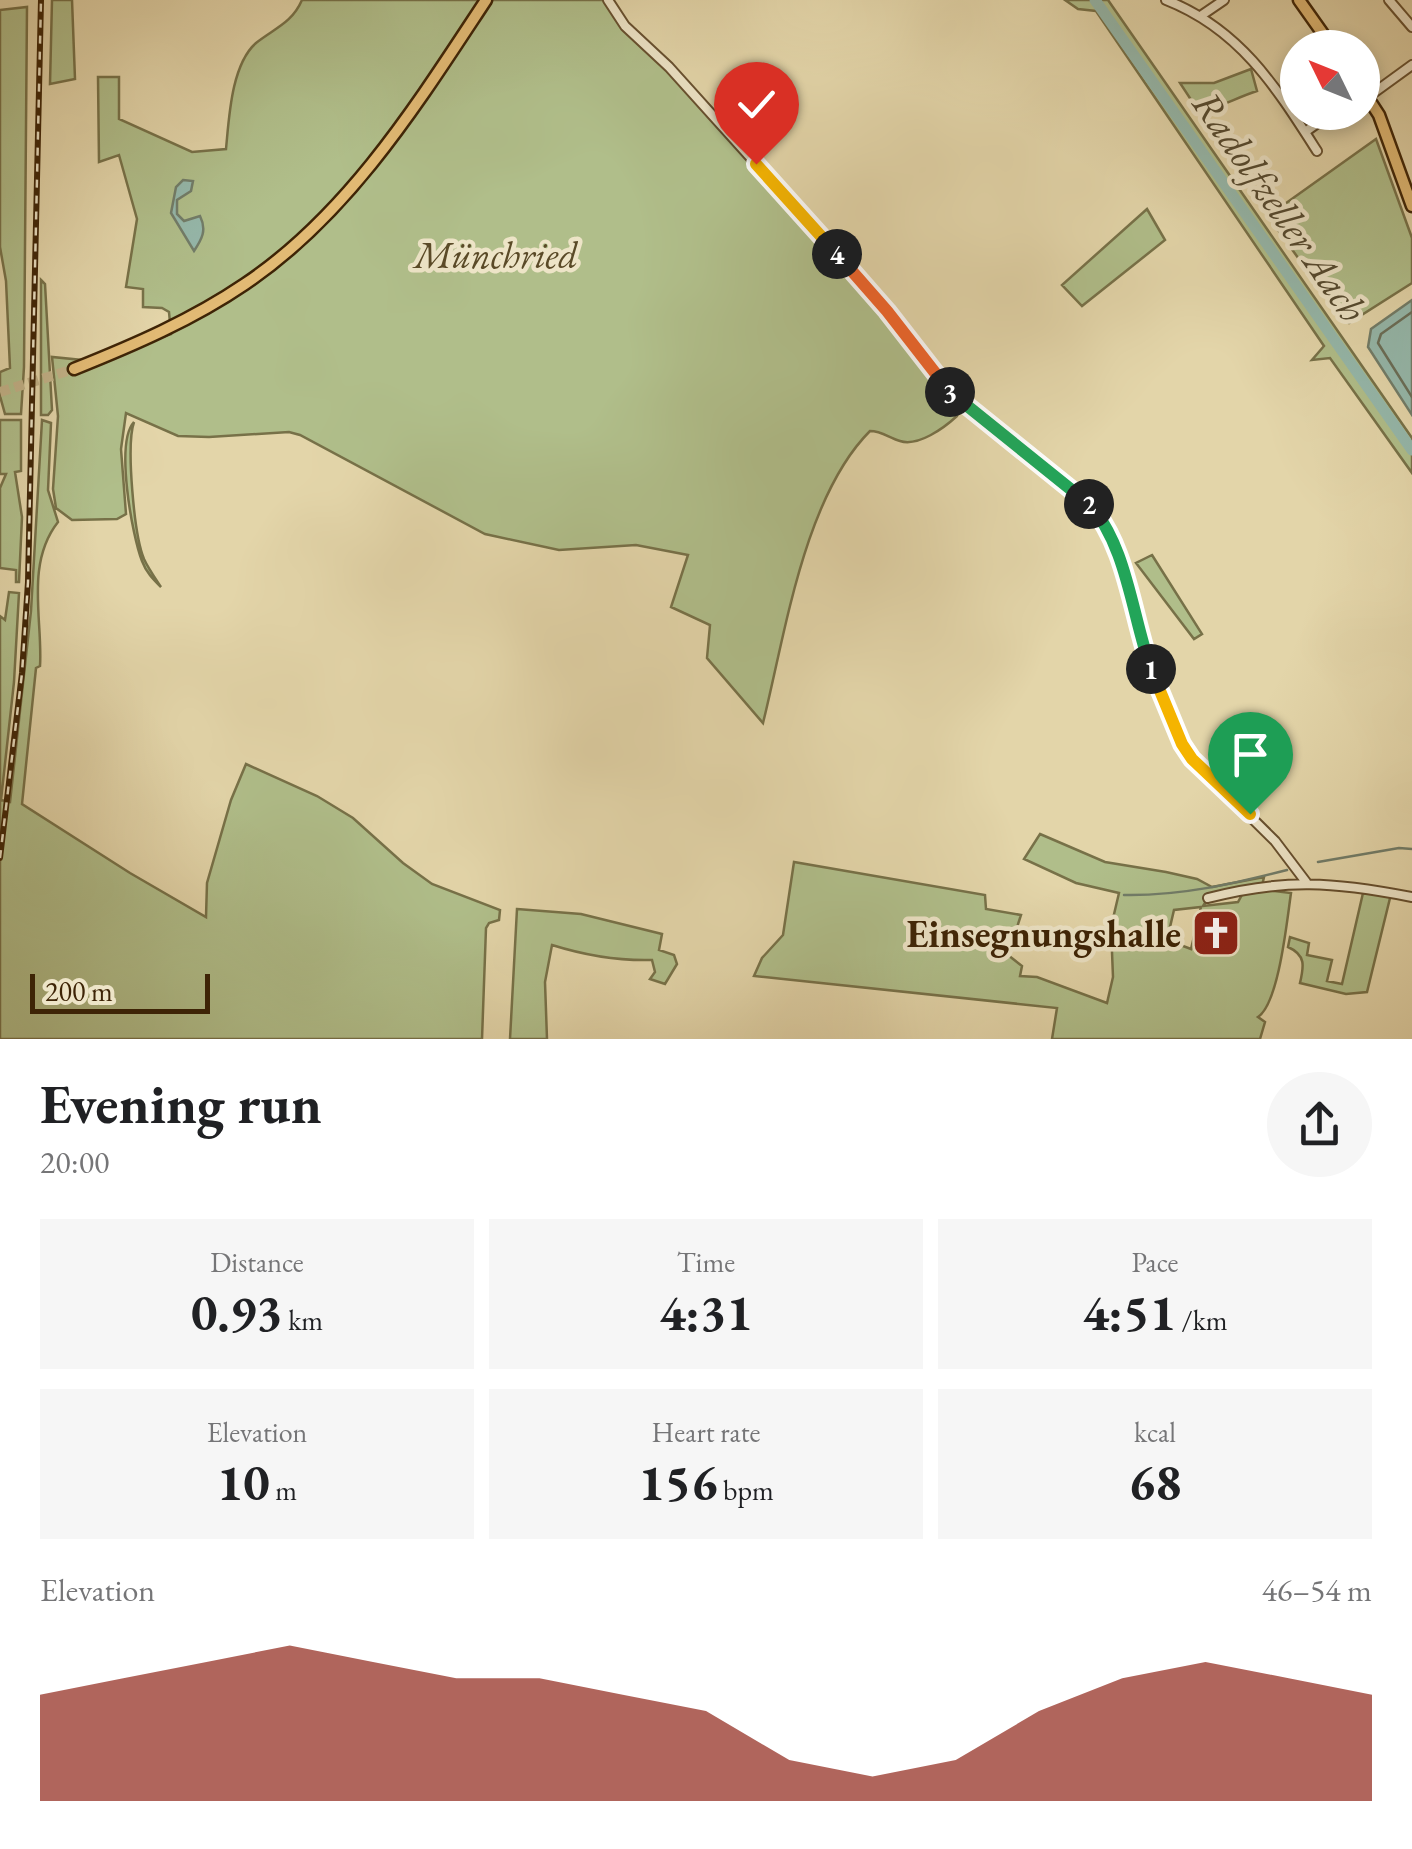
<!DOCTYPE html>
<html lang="en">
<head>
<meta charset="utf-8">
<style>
	:root { --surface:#fff; --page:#f6f6f6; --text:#202124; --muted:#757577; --accent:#8f2418 }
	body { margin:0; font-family:"EB Garamond",serif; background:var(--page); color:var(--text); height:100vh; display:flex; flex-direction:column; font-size:38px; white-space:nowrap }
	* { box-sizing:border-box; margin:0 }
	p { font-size:32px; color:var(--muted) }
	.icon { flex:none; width:55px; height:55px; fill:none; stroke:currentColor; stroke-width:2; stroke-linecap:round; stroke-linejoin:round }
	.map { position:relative; height:1039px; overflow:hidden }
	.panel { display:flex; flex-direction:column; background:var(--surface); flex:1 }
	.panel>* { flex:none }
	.needle { width:65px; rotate:313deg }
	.buttons { position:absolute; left:1280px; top:30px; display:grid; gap:20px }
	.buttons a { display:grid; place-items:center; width:100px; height:100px; border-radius:50%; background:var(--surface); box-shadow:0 5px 15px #0003; font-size:50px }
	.scale { position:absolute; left:30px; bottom:25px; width:180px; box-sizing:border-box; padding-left:10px; border:5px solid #3e2406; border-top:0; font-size:28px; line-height:35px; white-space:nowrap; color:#3e2406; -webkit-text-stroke:8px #ede4c7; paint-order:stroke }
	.pin { position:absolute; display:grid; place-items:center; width:85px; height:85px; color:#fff; margin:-102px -42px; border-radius:50% 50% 50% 0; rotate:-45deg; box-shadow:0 0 10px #0007 }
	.pin .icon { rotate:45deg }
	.km { position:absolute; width:50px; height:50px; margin:-25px; border-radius:50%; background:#222; color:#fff; font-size:28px; line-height:50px; text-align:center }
	.round { display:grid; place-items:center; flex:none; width:105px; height:105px; border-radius:52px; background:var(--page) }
	.overview { display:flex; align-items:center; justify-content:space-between; height:170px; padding:0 40px }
	h1 { font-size:55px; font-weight:700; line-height:75px }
	.stats { display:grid; grid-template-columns:repeat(3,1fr); gap:15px; height:170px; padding:10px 40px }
	.stats div { display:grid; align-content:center; border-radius:0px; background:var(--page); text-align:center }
	.stats b { font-size:50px; font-weight:700 }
	.stats small { font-size:28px; font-weight:400 }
	.stats p { font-size:28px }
	.chart { height:280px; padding:20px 40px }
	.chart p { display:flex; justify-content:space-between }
	.chart svg { width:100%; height:180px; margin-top:10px; fill:var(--accent); opacity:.7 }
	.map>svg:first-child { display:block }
	.green { fill:#b0be8a; stroke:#777148; stroke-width:2.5; fill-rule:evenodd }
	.water { fill:#95b8ab; stroke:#727d69; stroke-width:2.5 }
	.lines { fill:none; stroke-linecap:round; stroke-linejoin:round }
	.shore { stroke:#6a6e58; stroke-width:2.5 }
	.stream { stroke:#727d69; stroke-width:2.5 }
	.river { stroke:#95b8ab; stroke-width:11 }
	.major-tunnel { stroke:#c2b288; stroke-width:10; stroke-dasharray:10 5; stroke-linecap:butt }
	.minor-casing { stroke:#67502f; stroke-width:12 }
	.major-casing { stroke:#3e2406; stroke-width:15 }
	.minor { stroke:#ede4c7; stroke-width:8 }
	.major { stroke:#e2ba74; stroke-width:10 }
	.rail-casing { stroke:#3e2406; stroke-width:6 }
	.rail { stroke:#ede4c7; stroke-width:2.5; stroke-dasharray:8; stroke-linecap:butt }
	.split-1-casing { stroke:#fff; stroke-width:20 }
	.split-2-casing { stroke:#fff; stroke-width:20 }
	.split-3-casing { stroke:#fff; stroke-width:20 }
	.split-4-casing { stroke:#fff; stroke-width:20 }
	.split-5-casing { stroke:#fff; stroke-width:20 }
	.split-1 { stroke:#f5b400; stroke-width:12 }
	.split-2 { stroke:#22a559; stroke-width:12 }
	.split-3 { stroke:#22a559; stroke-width:12 }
	.split-4 { stroke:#f0652b; stroke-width:12 }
	.split-5 { stroke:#f5b400; stroke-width:12 }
	.labels { text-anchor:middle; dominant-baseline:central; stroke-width:9; stroke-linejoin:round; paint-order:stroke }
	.park-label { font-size:38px; font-style:italic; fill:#5a4a27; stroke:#ede4c7 }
	.poi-label { font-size:38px; font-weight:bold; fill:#3e2406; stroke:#ede4c7; text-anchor:end }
	.water-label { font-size:40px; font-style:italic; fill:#54492f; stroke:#ede4c7 }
</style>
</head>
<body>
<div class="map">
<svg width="1412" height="1039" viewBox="0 0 1412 1039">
	<rect width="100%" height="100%" fill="#e3d5a9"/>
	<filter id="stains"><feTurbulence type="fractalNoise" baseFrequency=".002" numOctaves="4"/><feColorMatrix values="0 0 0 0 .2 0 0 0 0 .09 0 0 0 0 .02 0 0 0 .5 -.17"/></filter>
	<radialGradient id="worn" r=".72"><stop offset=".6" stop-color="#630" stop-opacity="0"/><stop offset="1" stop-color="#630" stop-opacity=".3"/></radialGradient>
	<!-- green -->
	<path class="green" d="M52,0H72L75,79L50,84Z
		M302,0H608L613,12L652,51L887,312L925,368L957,403L960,409L957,416C944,428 918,447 900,441C889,438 882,431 870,431C804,497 785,635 763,723L707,658L710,625L671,607L688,555L636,545L559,550L485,534L300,435L289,432L209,437L178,436L126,413L121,449L126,514L117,519L72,520L56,508L53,489L58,416L52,357L82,360L76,364L171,334L169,312L162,308L143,307V289L126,287L137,219L119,155L99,162L98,77H119V119L192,152L226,149C229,119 231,65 256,43C275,28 292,23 302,0Z
		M1065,0H1108L1412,438V473L1330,358L1312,360L1324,346L1096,11L1078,9Z
		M27,7L24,367L21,414H5L0,396V372L10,368L6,281L0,247V10Z
		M1251,69L1257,91C1238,97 1216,109 1199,112L1180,83H1214Z
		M1376,139L1412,238V283L1349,323L1342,319L1268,216Z
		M1147,209L1165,240L1082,306L1062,285Z
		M41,280L45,284L52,410L48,415H41Z
		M0,420H21V471L15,472L22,517L19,582H16V570L0,568V488L6,474H0Z
		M42,420L51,423L48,490L58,522C25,564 43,621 40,666L36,668L22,804L130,873L206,917L207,883L231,800L246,764L317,796L353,818L403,863L432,884L500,910L499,920L489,923L486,928L482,1039H0V616L5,620L9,592L19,593L14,682L1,800L10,802L31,611Z
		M134,422C126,445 134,535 144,559C148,568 155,578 161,587C153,579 146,572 142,561C132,535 115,442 134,422Z
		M1152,555L1202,634L1194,639L1136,563Z
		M1040,834L1105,862L1166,872L1197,879L1212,887L1264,877L1262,886L1208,898L1203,906L1238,902L1243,893L1258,889L1291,893C1287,920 1279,1003 1258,1017L1265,1022L1260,1039H1052L1057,1008L754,976L762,958L783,935L794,862L985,895L986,909L1021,915L1008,955L1022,966L1020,976L1037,977L1107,1003L1113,977L1111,927L1119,893L1076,883L1024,859ZM1201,907L1191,949L1167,940L1174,910Z
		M1363,893L1391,894L1367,992L1346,994L1300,983C1304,966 1306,955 1288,947L1290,937L1309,943L1307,955L1332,960L1327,981L1342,984Z
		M517,909L581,914L662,934L659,950L674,955L677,964L665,984L650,979L655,972L652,960C618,961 584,955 552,945L545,982L547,1039H510Z"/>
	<!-- water -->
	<path class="water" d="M183,180L193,181L191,191L177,200V214L184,221L200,216C207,230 202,239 194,251L171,213L176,187Z
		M1412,300V415L1368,347L1371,329Z"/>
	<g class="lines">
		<!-- shore -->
		<path class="shore" d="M1412,312L1381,334L1378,343L1412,397"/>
		<!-- stream -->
		<path class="stream" d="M1318,862L1399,848L1412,849
			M1124,895C1181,896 1232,884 1287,870"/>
		<!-- river -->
		<path class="river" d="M1095,0L1412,450"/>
		<!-- major-tunnel -->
		<path class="major-tunnel" d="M0,392L74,369"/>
		<!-- minor casing -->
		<g class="minor-casing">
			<path id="minor" d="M608,0L625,26L669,67L858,277L957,399L1086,501L1103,521L1124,567L1142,644L1163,705L1192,759L1275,841L1306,882
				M1166,0C1240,29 1276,87 1317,151
				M1389,0L1412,27
				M1202,15L1224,0
				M1368,97L1412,65
				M1305,132L1333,112
				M1208,898C1285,878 1334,882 1412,897"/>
		</g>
		<!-- major casing -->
		<g class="major-casing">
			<path id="major" d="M1299,0L1333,48
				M1362,89L1379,115L1412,206
				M74,369C134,345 192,320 245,284C349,214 418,103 486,0"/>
		</g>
		<!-- minor -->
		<use href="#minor" class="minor"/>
		<!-- major -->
		<use href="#major" class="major"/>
		<!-- rail casing -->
		<g class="rail-casing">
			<path id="rail" d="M0,858L22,673L28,582L41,0"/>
		</g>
		<!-- rail -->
		<use href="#rail" class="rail"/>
	</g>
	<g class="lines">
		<!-- split-1 casing -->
		<g class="split-1-casing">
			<path id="split-1" d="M1151,669L1182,744L1192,759L1250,814"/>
		</g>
		<!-- split-2 casing -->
		<g class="split-2-casing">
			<path id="split-2" d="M1089,504C1127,545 1132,616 1151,669"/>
		</g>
		<!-- split-3 casing -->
		<g class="split-3-casing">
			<path id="split-3" d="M950,392L1089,504"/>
		</g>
		<!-- split-4 casing -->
		<g class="split-4-casing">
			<path id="split-4" d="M837,254L887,311L950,392"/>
		</g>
		<!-- split-5 casing -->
		<g class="split-5-casing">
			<path id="split-5" d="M756,164L837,254"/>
		</g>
		<!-- split-1 -->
		<use href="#split-1" class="split-1"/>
		<!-- split-2 -->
		<use href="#split-2" class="split-2"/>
		<!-- split-3 -->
		<use href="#split-3" class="split-3"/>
		<!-- split-4 -->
		<use href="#split-4" class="split-4"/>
		<!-- split-5 -->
		<use href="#split-5" class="split-5"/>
	</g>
	<!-- icons -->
	<defs>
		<g id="church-square" transform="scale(2.5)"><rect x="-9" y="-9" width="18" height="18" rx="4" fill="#8f2418" stroke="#ede4c7"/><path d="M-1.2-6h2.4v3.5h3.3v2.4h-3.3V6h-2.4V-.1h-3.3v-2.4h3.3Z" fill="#fff"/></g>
	</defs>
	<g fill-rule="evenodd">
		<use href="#church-square" x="1216" y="933"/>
	</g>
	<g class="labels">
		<!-- park labels -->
		<g class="park-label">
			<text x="496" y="254">Münchried</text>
		</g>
		<!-- poi labels -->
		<g class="poi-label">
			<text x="1181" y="933">Einsegnungshalle</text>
		</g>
		<!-- water labels -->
		<g class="water-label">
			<text transform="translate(1280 206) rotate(55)">Radolfzeller Aach</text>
		</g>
	</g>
	<rect width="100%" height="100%" filter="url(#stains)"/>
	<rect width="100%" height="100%" fill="url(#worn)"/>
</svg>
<div class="buttons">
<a><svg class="needle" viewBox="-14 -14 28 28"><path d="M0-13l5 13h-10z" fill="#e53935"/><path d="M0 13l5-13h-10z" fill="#757577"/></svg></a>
</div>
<div class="scale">200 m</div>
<div class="pin" style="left:1250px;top:814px;background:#1e9e55"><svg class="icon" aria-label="arrive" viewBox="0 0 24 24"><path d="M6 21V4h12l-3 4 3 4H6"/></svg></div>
<div class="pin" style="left:756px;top:164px;background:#d93025"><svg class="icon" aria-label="check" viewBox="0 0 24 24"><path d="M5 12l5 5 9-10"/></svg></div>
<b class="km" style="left:1151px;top:669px">1</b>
<b class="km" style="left:1089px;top:504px">2</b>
<b class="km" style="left:950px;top:392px">3</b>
<b class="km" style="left:837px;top:254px">4</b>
</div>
<section class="panel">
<div class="overview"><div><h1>Evening run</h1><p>20:00</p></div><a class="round"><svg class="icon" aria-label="share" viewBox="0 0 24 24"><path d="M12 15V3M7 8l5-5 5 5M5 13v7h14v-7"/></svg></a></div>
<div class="stats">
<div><p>Distance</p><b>0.93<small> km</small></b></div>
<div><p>Time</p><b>4:31</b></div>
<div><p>Pace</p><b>4:51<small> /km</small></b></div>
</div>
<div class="stats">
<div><p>Elevation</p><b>10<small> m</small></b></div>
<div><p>Heart rate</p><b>156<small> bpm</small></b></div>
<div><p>kcal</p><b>68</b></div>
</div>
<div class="chart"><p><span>Elevation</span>46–54 m</p>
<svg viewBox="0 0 160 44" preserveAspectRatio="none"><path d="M0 44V18L10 14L20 10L30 6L40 10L50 14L60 14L70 18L80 22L90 34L100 38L110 34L120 22L130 14L140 10L150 14L160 18V44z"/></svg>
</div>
</section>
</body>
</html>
